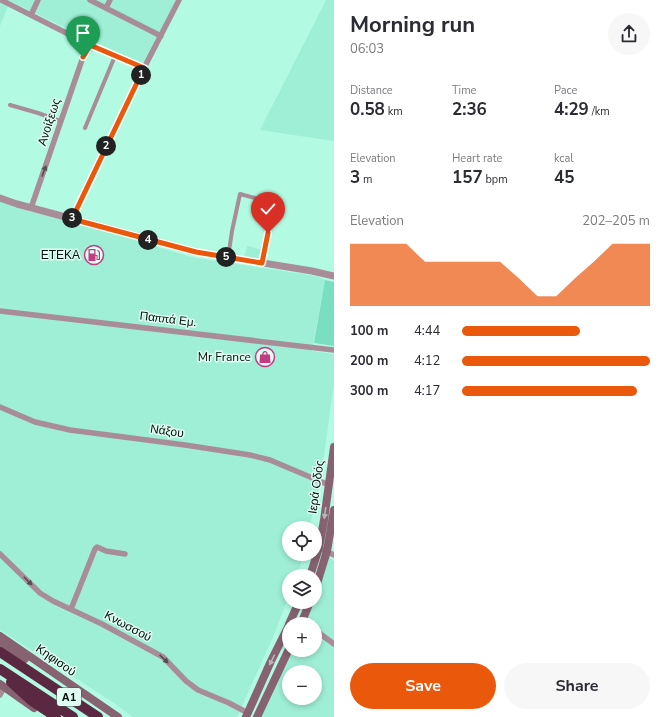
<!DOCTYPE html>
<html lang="en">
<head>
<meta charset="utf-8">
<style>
	:root { --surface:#fff; --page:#f7f7f7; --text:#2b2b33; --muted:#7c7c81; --accent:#ea580c }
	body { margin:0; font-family:"Nunito Sans",sans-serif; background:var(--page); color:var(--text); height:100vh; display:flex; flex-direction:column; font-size:15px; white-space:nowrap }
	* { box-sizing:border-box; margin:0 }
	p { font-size:13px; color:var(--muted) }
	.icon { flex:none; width:22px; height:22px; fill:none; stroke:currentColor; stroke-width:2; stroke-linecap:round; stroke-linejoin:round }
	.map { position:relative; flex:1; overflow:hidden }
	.panel { display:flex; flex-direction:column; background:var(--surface); width:332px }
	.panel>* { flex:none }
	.tools { position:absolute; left:282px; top:521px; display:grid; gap:8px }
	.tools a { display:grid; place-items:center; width:40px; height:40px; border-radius:50%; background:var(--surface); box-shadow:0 2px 6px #0003; font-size:20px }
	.pin { position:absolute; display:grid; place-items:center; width:34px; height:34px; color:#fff; margin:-41px -17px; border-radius:50% 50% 50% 0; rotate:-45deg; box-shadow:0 0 4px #0007 }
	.pin .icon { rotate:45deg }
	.km { position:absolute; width:20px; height:20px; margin:-10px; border-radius:50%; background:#222; color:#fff; font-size:11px; line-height:20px; text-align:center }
	.round { display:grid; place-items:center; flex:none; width:42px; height:42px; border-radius:21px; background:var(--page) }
	.head { display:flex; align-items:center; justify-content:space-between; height:68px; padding:0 16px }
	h1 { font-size:22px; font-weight:700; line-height:30px }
	.figures { display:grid; grid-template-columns:repeat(3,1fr); gap:6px; height:68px; padding:4px 16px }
	.figures div { display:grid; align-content:center }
	.figures b { font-size:17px; font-weight:700 }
	.figures small { font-size:11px; font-weight:400 }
	.figures p { font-size:11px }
	.chart { height:112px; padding:8px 16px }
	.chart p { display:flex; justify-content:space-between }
	.chart svg { width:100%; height:72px; margin-top:4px; fill:var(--accent); opacity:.7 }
	.primary-button { display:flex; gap:8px; margin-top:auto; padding:8px 16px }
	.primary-button a { flex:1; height:46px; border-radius:24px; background:var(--accent); color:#fff; font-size:16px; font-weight:700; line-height:46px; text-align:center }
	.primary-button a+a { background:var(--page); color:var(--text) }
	ul { padding:0 16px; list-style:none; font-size:13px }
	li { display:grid; grid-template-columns:64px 48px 1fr; align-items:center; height:30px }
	li i { height:10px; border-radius:5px; background:var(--accent) }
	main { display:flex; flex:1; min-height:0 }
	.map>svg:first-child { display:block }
	.built { fill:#9fefd6; fill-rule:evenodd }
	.green { fill:#7adec1 }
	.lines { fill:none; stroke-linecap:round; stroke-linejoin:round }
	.pedestrian { stroke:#a88d98; stroke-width:4 }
	.minor { stroke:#a88d98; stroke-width:5.5 }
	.tertiary { stroke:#a88d98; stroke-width:7 }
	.secondary { stroke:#876271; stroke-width:8 }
	.motorway { stroke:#5a2840; stroke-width:10 }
	.oneway { fill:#544e51 }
	.oneway2 { fill:#b8b7b8 }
	.route-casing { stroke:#fff; stroke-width:8 }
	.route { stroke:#ea580c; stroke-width:5 }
	.labels { text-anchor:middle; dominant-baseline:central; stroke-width:3; stroke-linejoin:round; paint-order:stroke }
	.shield { fill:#e1fdf3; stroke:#445750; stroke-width:1 }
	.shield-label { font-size:11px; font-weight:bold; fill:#00100a }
	.street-label { font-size:12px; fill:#00100a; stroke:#e1fdf3 }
	.poi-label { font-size:12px; fill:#00100a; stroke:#e1fdf3; text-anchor:end }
</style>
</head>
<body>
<main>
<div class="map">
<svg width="334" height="717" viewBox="0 0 334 717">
	<rect width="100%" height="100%" fill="#b2fae2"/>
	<!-- built -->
	<path class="built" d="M0,0H176L143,65L10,1L0,26Z
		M326,0H334V141L260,130Z
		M0,201L31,212L69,221L195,258L316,276L325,280L312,351L334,354V384L320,483L309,528H289V554H303L300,567L297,576H289V596L274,635L237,717H133L114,703L0,630Z
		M247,246L263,250L261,261L244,258Z
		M329,557L334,561V717H260L293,650H315V624H305L314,602H315ZM289,672H315V698H289Z"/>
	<!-- green -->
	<path class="green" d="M325,280L334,282V346L314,343Z"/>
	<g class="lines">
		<!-- pedestrian -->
		<path class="pedestrian" d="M10,105L38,113L60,121
			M85,128L115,56
			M228,258L232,231L240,194L274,203L262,263"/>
		<!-- minor -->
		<path class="minor" d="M1,0L90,45L144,68
			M90,0L161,36
			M106,8L110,0
			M31,15L38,0
			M31,208L83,57L90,45
			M72,219L144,68L179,0
			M0,311L334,350
			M0,407L35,422L70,430L185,445L250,455L270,460L329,485
			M324,550L334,555
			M0,554L40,593L53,601L102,624L163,657L186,681L198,690L229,703L248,713
			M71,609L95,549L97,547L106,551L125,554
			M315,630L334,644
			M0,695L4,687"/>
		<!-- tertiary -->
		<path class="tertiary" d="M0,198L17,204L196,252L312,271L334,276"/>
		<!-- secondary -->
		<path class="secondary" d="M310,576L319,548L324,520L334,447
			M315,590L327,551L334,510
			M289,624L299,602
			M301,624L310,602
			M0,636L118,717
			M0,644L25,659
			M0,684L34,708
			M246,717L271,661L289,625
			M257,717L289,649"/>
		<!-- motorway -->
		<path class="motorway" d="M0,652L98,717
			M0,669L73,717
			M11,682L32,701L56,717"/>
	</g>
	<!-- one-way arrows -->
	<defs><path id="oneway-solid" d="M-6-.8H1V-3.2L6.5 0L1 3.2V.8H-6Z"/></defs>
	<g class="oneway">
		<use href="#oneway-solid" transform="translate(44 171) rotate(-70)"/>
		<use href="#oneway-solid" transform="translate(28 581) rotate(45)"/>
		<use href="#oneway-solid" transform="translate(164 659) rotate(43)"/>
	</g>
	<g class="oneway2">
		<use href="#oneway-solid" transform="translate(325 513) rotate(98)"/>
		<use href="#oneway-solid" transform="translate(272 660) rotate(116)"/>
	</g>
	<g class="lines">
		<!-- route casing -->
		<g class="route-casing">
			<path id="route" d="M83,57L90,45L144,68L72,219L196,252L262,263L268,233"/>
		</g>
		<!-- route -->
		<use href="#route" class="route"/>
	</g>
	<!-- icons -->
	<defs>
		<g id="fuel-ring" transform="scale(1)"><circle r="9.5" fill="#e1fdf3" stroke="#c13d82" stroke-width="1.5"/><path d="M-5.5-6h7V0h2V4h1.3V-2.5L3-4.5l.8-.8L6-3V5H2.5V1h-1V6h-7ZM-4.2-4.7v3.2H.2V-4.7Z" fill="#c13d82"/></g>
		<g id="shop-ring" transform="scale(1)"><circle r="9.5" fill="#e1fdf3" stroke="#c13d82" stroke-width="1.5"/><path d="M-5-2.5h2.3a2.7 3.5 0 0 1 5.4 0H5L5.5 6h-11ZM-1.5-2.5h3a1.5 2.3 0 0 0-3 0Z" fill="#c13d82"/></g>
	</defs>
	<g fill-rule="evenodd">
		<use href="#fuel-ring" x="94" y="255"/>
		<use href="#shop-ring" x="265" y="357"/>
	</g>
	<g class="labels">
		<!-- shield labels -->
		<rect class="shield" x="57" y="688" width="24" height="18" rx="3"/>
		<g class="shield-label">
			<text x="69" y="697">Α1</text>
		</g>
		<!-- street labels -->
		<g class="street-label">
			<text transform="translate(49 122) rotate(-72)">Ανοίξεως</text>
			<text transform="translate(168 319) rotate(7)">Παππά Εμ.</text>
			<text transform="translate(167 431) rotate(8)">Νάξου</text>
			<text transform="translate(316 487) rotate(-82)">Ιερά Οδός</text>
			<text transform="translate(128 626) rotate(28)">Κνωσσού</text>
			<text transform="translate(56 660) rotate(35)">Κηφισού</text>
		</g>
		<!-- poi labels -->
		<g class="poi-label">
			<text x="80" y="255">ΕΤΕΚΑ</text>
			<text x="251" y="357">Mr France</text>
		</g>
	</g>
</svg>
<div class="tools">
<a><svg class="icon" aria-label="locate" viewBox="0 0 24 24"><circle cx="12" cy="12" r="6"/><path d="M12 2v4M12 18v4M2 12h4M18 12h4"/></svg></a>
<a><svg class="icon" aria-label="layers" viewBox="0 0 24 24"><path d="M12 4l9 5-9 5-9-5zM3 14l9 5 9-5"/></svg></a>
<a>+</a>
<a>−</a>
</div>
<div class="pin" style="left:83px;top:57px;background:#1e9e55"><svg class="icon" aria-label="arrive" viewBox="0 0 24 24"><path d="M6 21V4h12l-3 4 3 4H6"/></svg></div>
<div class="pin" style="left:268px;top:233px;background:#d93025"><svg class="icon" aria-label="check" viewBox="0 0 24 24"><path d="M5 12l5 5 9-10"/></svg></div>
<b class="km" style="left:141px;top:75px">1</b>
<b class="km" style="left:106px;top:146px">2</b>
<b class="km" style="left:72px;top:218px">3</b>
<b class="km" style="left:148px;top:240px">4</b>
<b class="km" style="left:226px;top:257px">5</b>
</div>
<section class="panel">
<div class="head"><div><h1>Morning run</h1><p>06:03</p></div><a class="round"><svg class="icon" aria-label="share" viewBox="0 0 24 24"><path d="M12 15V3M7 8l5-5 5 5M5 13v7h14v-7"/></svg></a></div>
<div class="figures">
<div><p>Distance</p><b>0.58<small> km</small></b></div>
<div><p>Time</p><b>2:36</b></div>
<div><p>Pace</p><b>4:29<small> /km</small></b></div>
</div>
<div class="figures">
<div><p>Elevation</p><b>3<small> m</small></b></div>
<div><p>Heart rate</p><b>157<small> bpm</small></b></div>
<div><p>kcal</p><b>45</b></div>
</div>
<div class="chart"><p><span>Elevation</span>202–205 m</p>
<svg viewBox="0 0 160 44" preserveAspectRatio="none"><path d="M0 44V6L10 6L20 6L30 6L40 17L50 17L60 17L70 17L80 17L90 27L100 38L110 38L120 27L130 17L140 6L150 6L160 6V44z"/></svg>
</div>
<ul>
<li><b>100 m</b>4:44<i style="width:63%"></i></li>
<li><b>200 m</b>4:12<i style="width:100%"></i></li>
<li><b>300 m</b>4:17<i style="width:93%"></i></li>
</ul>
<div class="primary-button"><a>Save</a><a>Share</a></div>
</section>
</main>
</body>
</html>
